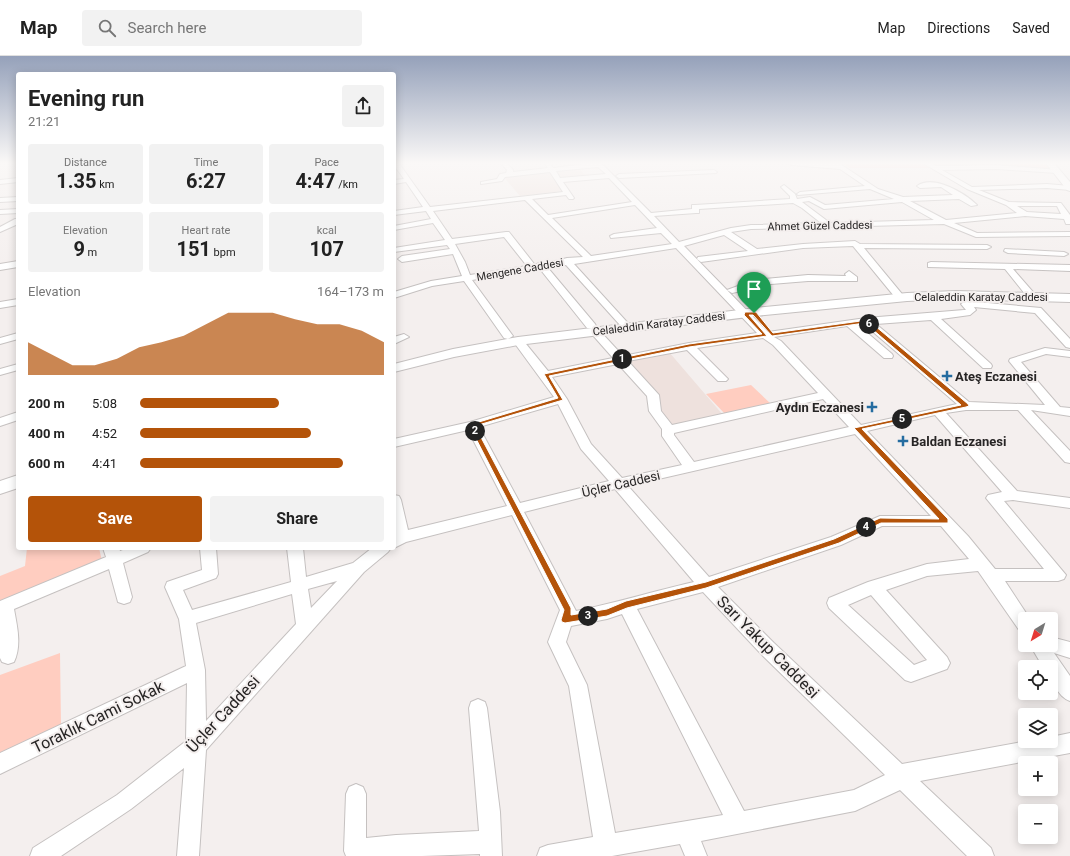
<!DOCTYPE html>
<html lang="en">
<head>
<meta charset="utf-8">
<style>
	:root { --surface:#fff; --page:#f2f2f2; --text:#222; --muted:#767676; --line:#e0e0e0; --accent:#b45309 }
	body { margin:0; font-family:Roboto,sans-serif; background:var(--page); color:var(--text); height:100vh; display:flex; flex-direction:column; font-size:15px; white-space:nowrap }
	* { box-sizing:border-box; margin:0 }
	p { font-size:13px; color:var(--muted) }
	.icon { flex:none; width:22px; height:22px; fill:none; stroke:currentColor; stroke-width:2; stroke-linecap:round; stroke-linejoin:round }
	.map { position:relative; flex:1; overflow:hidden }
	.drawer { position:absolute; left:16px; top:16px; width:380px; height:478px; display:flex; flex-direction:column; background:var(--surface); border-radius:4px; box-shadow:0 2px 10px #0003 }
	.drawer>* { flex:none }
	.needle { width:26px; rotate:218deg }
	.buttons { position:absolute; left:1018px; top:556px; display:grid; gap:8px }
	.buttons a { display:grid; place-items:center; width:40px; height:40px; border-radius:4px; background:var(--surface); box-shadow:0 2px 10px #0003; font-size:20px }
	.pin { position:absolute; display:grid; place-items:center; width:34px; height:34px; color:#fff; margin:-41px -17px; border-radius:50% 50% 50% 0; rotate:-45deg; box-shadow:0 0 4px #0007 }
	.pin .icon { rotate:45deg }
	.km { position:absolute; width:20px; height:20px; margin:-10px; border-radius:50%; background:#222; color:#fff; font-size:11px; line-height:20px; text-align:center }
	.round { display:grid; place-items:center; flex:none; width:42px; height:42px; border-radius:4px; background:var(--page) }
	.overview { display:flex; align-items:center; justify-content:space-between; height:68px; padding:0 12px }
	h1 { font-size:22px; font-weight:700; line-height:30px }
	.metrics { display:grid; grid-template-columns:repeat(3,1fr); gap:6px; height:68px; padding:4px 12px }
	.metrics div { display:grid; align-content:center; border-radius:4px; background:var(--page); text-align:center }
	.metrics b { font-size:20px; font-weight:700 }
	.metrics small { font-size:11px; font-weight:400 }
	.metrics p { font-size:11px }
	.chart { height:112px; padding:8px 12px }
	.chart p { display:flex; justify-content:space-between }
	.chart svg { width:100%; height:72px; margin-top:4px; fill:var(--accent); opacity:.7 }
	.cta { display:flex; gap:8px; margin-top:auto; padding:8px 12px }
	.cta a { flex:1; height:46px; border-radius:4px; background:var(--accent); color:#fff; font-size:16px; font-weight:700; line-height:46px; text-align:center }
	.cta a+a { background:var(--page); color:var(--text) }
	ul { padding:0 12px; list-style:none; font-size:13px }
	li { display:grid; grid-template-columns:64px 48px 1fr; align-items:center; height:30px }
	li i { height:10px; border-radius:5px; background:var(--accent) }
	header { display:flex; align-items:center; gap:24px; box-sizing:border-box; height:56px; padding:0 20px; background:var(--surface); border-bottom:1px solid var(--line) }
	header strong { font-size:19px }
	nav { display:flex; gap:22px; margin-inline-start:auto; font-size:14px }
	.search { width:280px; height:36px; background:var(--page); display:flex; align-items:center; gap:10px; box-sizing:border-box; padding:0 14px; border-radius:4px; color:var(--muted); font-size:15px }
	.map>svg:first-child { display:block }
	.built { fill:#eee1dd }
	.green { fill:#ffcdc0 }
	.lines { fill:none; stroke-linecap:round; stroke-linejoin:round }
	.minor-casing { stroke:#c5c1c0; stroke-width:2 }
	.major-casing { stroke:#c5c1c0; stroke-width:2 }
	.minor { fill:#fff; fill-rule:evenodd }
	.major { fill:#fff; fill-rule:evenodd }
	.route { fill:#b45309; stroke:#fff; fill-rule:evenodd }
	.poi-dot { fill:#256ca0; stroke:#f4efee; stroke-width:1.5 }
	.labels { text-anchor:middle; dominant-baseline:central; stroke-width:4; stroke-linejoin:round; paint-order:stroke }
	.far-street-label { font-size:11px; fill:#272525; stroke:#f4efee }
	.poi-label { font-size:13px; font-weight:bold; fill:#272525; stroke:#f4efee; text-anchor:start }
	.street-label { font-size:13px; fill:#272525; stroke:#f4efee }
	.near-street-label { font-size:16px; fill:#272525; stroke:#f4efee }
</style>
</head>
<body>
<header>
<strong>Map</strong>
<div class="search"><svg class="icon" aria-label="search" viewBox="0 0 24 24"><circle cx="10" cy="10" r="6"/><path d="M15 15l6 6"/></svg>Search here</div>
<nav><a>Map</a><a>Directions</a><a>Saved</a></nav>
</header>
<div class="map">
<svg width="1070" height="800" viewBox="0 0 1070 800">
	<rect width="100%" height="100%" fill="#f4efee"/>
	<!-- built -->
	<path class="built" d="M579,112L587,121L562,123L556,114Z
		M550,116L563,135L520,140L503,120Z
		M669,296L723,359L673,370L668,368L631,308L633,303Z"/>
	<!-- green -->
	<path class="green" d="M840,106H919L931,112H850Z
		M930,106L1038,107L1045,108L1051,114L936,110Z
		M751,329L771,348L725,358L706,338Z
		M27,492H99L102,505L0,547V520L25,510Z
		M60,597L61,671L0,701V619Z"/>
	<g class="lines">
		<!-- minor casing -->
		<g class="minor-casing">
			<path id="minor" d="M394,106H398L430,151L563,136L550,116L505,121L502,125L481,128V126L497,123L500,118L506,117L507,114L500,106H506L513,114V116L548,112L544,107L545,106H549L553,112L600,106L651,157L692,153V149H695L790,143V140L781,131L784,129L795,138L797,143L810,141L825,149L894,143L870,133L798,139L797,138L800,136L865,130L840,113L791,109L788,107L797,106L834,108L831,106H837L878,133L903,141L953,139L941,131L920,132L917,130C933,118 965,137 977,149L971,150L959,143L910,145L946,164L1017,157L1006,149L967,133L921,106H928L936,110L996,109L1059,114L1060,115L1057,117L996,113L942,114L972,131L1047,128L1070,130V134L1047,132L979,134L1009,146L1061,147L1070,159V168H1066L1064,163L1025,160L954,167L977,177L1070,176V180L976,181L944,168L751,173L731,176L757,193L803,188L855,185L860,188L987,189L991,191L987,193L864,192L902,238L897,241L894,240L853,190L803,192L701,206L697,203L698,201L748,195L724,179L684,190L768,276L866,262L964,254H966L961,248L966,245L1041,252L1070,283V292L1066,291L1035,257L974,251L976,254L970,259L941,263L991,308L992,310L991,312H983L931,264L876,268L969,346L1045,349L1009,305L1010,303L1045,292L1070,295V301L1046,298L1021,306L1060,351L1070,352V360L1031,354L1070,395V407L1065,406L1018,354H966L946,357L1017,435L1070,442V452L1013,444L1004,445L1066,519L1064,523L1058,525H1005L1030,563H1025V576L1019,574L978,515L927,520L886,534L947,601L950,607L947,613L911,626L905,624L829,552L827,547L829,542L868,526L927,508L969,503L941,470H882L841,489L718,531L774,587L902,708L1027,685H1051V681L1070,677V697L920,725L991,792L994,800H967L900,734L855,755L701,785L707,800H685L680,788L612,800H537L540,792L548,789L593,781L569,630L548,586L560,554L512,459L406,486L394,492V439L399,440L401,444L408,474L507,450L468,374L394,391V383L470,366L554,341L513,285L514,283H522L548,315L613,302L590,276L595,273L599,274L623,300L689,287L757,277L676,192L574,208L626,265L628,267L626,269H620L566,209L548,212L595,268L596,270L595,272H587L540,213L472,224L513,280L508,283L504,282L464,225L432,230L394,242V236L431,225L462,220L453,198L402,206L398,203L402,200L450,193L447,189L394,196V192L445,184L433,167L394,174V170L431,163L426,155L394,159V155L423,151L406,126L394,128V124L404,123L394,109ZM598,111L606,118L560,122L556,115ZM609,122L632,146L548,159L532,143L566,139L569,143H573L574,142L563,126ZM525,144L583,201L567,202L544,208L541,206L535,209L509,176H506L452,183L433,155ZM809,145L824,153L902,146L934,164L830,167L802,146ZM793,147L802,152L821,167L751,169L731,172L679,186L654,160L696,157H699V153ZM635,149L657,172L614,178L610,180L611,182L661,177L672,188L591,200L552,162ZM1017,150H1057L1061,158L1027,156ZM504,181L527,210L470,219L465,206L455,188ZM858,269H865L957,348L861,369L781,285L774,281L847,270L884,302H892L893,300L892,298ZM763,282L773,289L818,337L672,369L661,355L659,339L628,305L687,294L718,325H726L728,323L697,292ZM618,308L647,340L649,355L662,373V380L682,409L622,422L591,388L567,343L552,321ZM823,343L849,371L694,406L674,379V377ZM558,348L581,393L609,425L520,447L479,371ZM935,359L1002,436L988,439L986,442L1044,513H995L968,480L867,375ZM855,378L931,460H880L831,481L709,521L628,430ZM615,433L694,526C654,535 616,547 576,555L524,456ZM703,536L762,599L885,719L854,734L744,755L637,553ZM871,539L927,604L914,609L848,549ZM622,558L723,759L615,777L587,629L566,586L571,570L607,563Z
				M668,106H675L672,108Z
				M714,114L717,116L716,117L619,122L616,120L619,118Z
				M18,122V126L0,128V124Z
				M18,141V145L0,146V142Z
				M18,153V157L0,158V154Z
				M15,163H18V168L0,176V171Z
				M1005,193L1064,196L1068,198L1064,200L1008,197L1004,195Z
				M18,205V211L0,214V208Z
				M931,206L1070,209V215L1013,213L1033,236L1028,239L1025,238L1005,213L928,211V207Z
				M849,215L857,221V225H808L747,230L746,234L732,237L727,234L738,230L739,226L742,225L808,219L846,220L845,218Z
				M18,243V249L0,252V246Z
				M18,277V283L0,288V282Z
				M404,278L409,281L394,288V281Z
				M18,308V314L0,319V313Z
				M18,356V364L0,370V362Z
				M103,492H119L120,495L128,492H151L148,496L123,507L132,541L130,546L124,548L118,546L109,513L14,553C17,570 22,589 14,606L8,608L2,606L0,602V545L106,501Z
				M200,492H216L218,518L216,522L183,534L192,554L291,526L287,492H303L306,521L353,507L372,492H391L388,496L364,516L206,694L199,800H177L184,712L131,753L61,800H30L33,792L117,739L186,685L187,627L0,718V697L186,610L179,563L165,531L167,526L202,514ZM337,525L311,552L308,533ZM292,538L296,568L206,665L205,614L196,567Z
				M1051,581L1070,586V602L1054,597L1070,620V645C1057,640 1051,624 1051,611H1043L1030,589H1051Z
				M478,643L485,646L487,652L500,756L502,800H480V798L422,800H346L344,795L346,738L349,731L356,728L363,731L366,738V782L396,779L479,775L469,652L471,646Z"/>
		</g>
		<!-- major casing -->
		<g class="major-casing">
			<path id="major" d="M1045,106H1053L1070,126V135L1067,134Z
				M956,235L1070,238V246L956,243L907,245L765,259L518,289L454,301L394,316V308L453,293L518,281L765,251L907,237Z
				M18,419V432L0,438V425Z"/>
		</g>
		<!-- minor -->
		<use href="#minor" class="minor"/>
		<!-- major -->
		<use href="#major" class="major"/>
	</g>
	<!-- sky -->
	<linearGradient id="sky" x2="0" y2="1"><stop stop-color="#95a1ba"/><stop offset="0.49" stop-color="#faf8f7"/><stop offset="1" stop-color="#faf8f7" stop-opacity="0"/></linearGradient>
	<rect width="1070" height="218" fill="url(#sky)"/>
	<!-- route -->
	<path class="route" d="M745,256H756L773,277L868,264L968,348L969,350L966,351L862,373L948,463V467H881L839,487L706,532L627,552L607,560L565,567L562,566L561,564L564,554L469,369L558,342L544,318L689,288L762,278L744,259ZM749,259H753L772,280L865,267L961,349L854,372L939,463L880,462L834,483L706,526L626,545L607,553L571,559V552L475,370L563,344L549,320L689,291L767,280Z"/>
	<!-- markers -->
	<g class="poi-dot">
		<path d="M945 314h4v4h4v4h-4v4h-4v-4h-4v-4h4z"/>
		<path d="M870 345h4v4h4v4h-4v4h-4v-4h-4v-4h4z"/>
		<path d="M901 379h4v4h4v4h-4v4h-4v-4h-4v-4h4z"/>
	</g>
	<g class="labels">
		<!-- far-street labels -->
		<g class="far-street-label">
			<text transform="translate(820 170) rotate(-1)">Ahmet Güzel Caddesi</text>
			<text transform="translate(520 214) rotate(-10)">Mengene Caddesi</text>
			<text x="981" y="241">Celaleddin Karatay Caddesi</text>
			<text transform="translate(659 268) rotate(-7)">Celaleddin Karatay Caddesi</text>
		</g>
		<!-- poi labels -->
		<g class="poi-label">
			<text x="955" y="320">Ateş Eczanesi</text>
			<text x="864" y="351" text-anchor="end">Aydın Eczanesi</text>
			<text x="911" y="385">Baldan Eczanesi</text>
		</g>
		<!-- street labels -->
		<g class="street-label">
			<text transform="translate(621 428) rotate(-13)">Üçler Caddesi</text>
		</g>
		<!-- near-street labels -->
		<g class="near-street-label">
			<text transform="translate(768 591) rotate(45)">Sarı Yakup Caddesi</text>
			<text transform="translate(223 658) rotate(-47)">Üçler Caddesi</text>
			<text transform="translate(98 661) rotate(-26)">Toraklık Cami Sokak</text>
		</g>
	</g>
</svg>
<div class="buttons">
<a><svg class="needle" viewBox="-14 -14 28 28"><path d="M0-13l5 13h-10z" fill="#e53935"/><path d="M0 13l5-13h-10z" fill="#767676"/></svg></a>
<a><svg class="icon" aria-label="locate" viewBox="0 0 24 24"><circle cx="12" cy="12" r="6"/><path d="M12 2v4M12 18v4M2 12h4M18 12h4"/></svg></a>
<a><svg class="icon" aria-label="layers" viewBox="0 0 24 24"><path d="M12 4l9 5-9 5-9-5zM3 14l9 5 9-5"/></svg></a>
<a>+</a>
<a>−</a>
</div>
<div class="pin" style="left:754px;top:257px;background:#1e9e55"><svg class="icon" aria-label="arrive" viewBox="0 0 24 24"><path d="M6 21V4h12l-3 4 3 4H6"/></svg></div>
<b class="km" style="left:622px;top:303px">1</b>
<b class="km" style="left:475px;top:375px">2</b>
<b class="km" style="left:588px;top:560px">3</b>
<b class="km" style="left:866px;top:471px">4</b>
<b class="km" style="left:902px;top:363px">5</b>
<b class="km" style="left:869px;top:268px">6</b>
<section class="drawer">
<div class="overview"><div><h1>Evening run</h1><p>21:21</p></div><a class="round"><svg class="icon" aria-label="share" viewBox="0 0 24 24"><path d="M12 15V3M7 8l5-5 5 5M5 13v7h14v-7"/></svg></a></div>
<div class="metrics">
<div><p>Distance</p><b>1.35<small> km</small></b></div>
<div><p>Time</p><b>6:27</b></div>
<div><p>Pace</p><b>4:47<small> /km</small></b></div>
</div>
<div class="metrics">
<div><p>Elevation</p><b>9<small> m</small></b></div>
<div><p>Heart rate</p><b>151<small> bpm</small></b></div>
<div><p>kcal</p><b>107</b></div>
</div>
<div class="chart"><p><span>Elevation</span>164–173 m</p>
<svg viewBox="0 0 160 44" preserveAspectRatio="none"><path d="M0 44V24L10 31L20 38L30 38L40 34L50 27L60 24L70 20L80 13L90 6L100 6L110 6L120 10L130 13L140 13L150 17L160 24V44z"/></svg>
</div>
<ul>
<li><b>200 m</b>5:08<i style="width:57%"></i></li>
<li><b>400 m</b>4:52<i style="width:70%"></i></li>
<li><b>600 m</b>4:41<i style="width:83%"></i></li>
</ul>
<div class="cta"><a>Save</a><a>Share</a></div>
</section>
</div>
</body>
</html>
